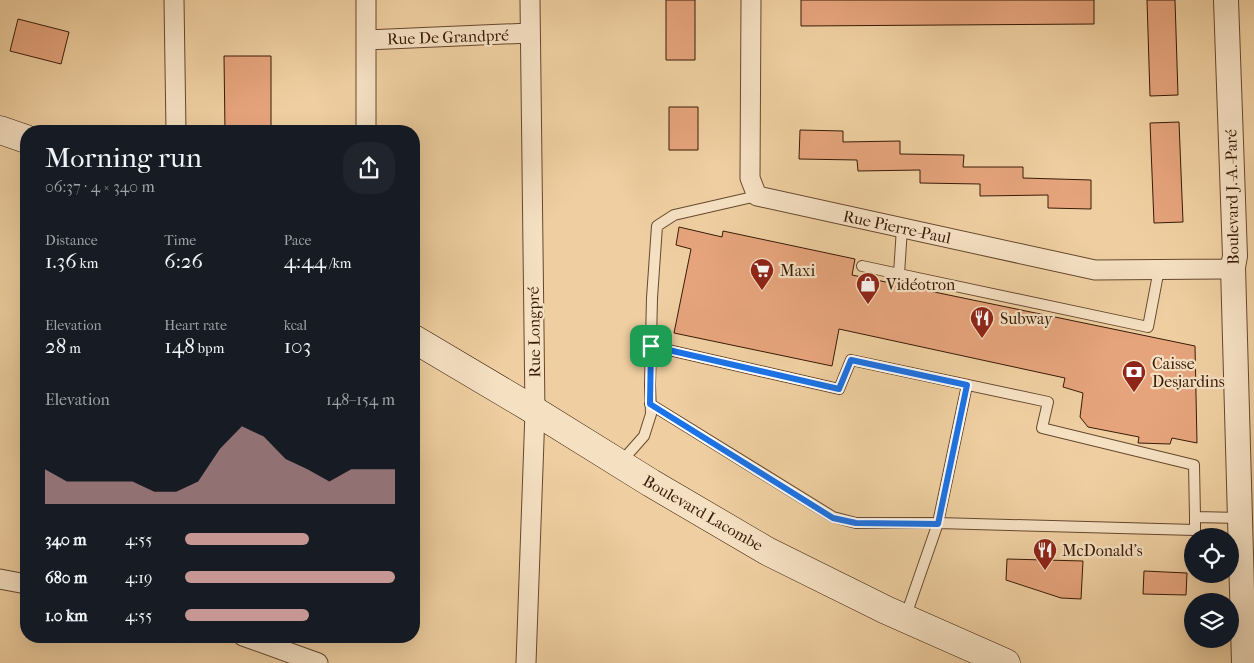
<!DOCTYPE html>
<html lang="en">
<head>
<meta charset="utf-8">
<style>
	:root { --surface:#171b24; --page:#20242c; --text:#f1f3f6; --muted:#9ea1a6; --accent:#c59692 }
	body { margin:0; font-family:"IM FELL French Canon",serif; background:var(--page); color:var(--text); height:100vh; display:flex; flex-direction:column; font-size:19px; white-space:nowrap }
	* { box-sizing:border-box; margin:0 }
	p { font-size:16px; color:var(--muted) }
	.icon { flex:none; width:28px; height:28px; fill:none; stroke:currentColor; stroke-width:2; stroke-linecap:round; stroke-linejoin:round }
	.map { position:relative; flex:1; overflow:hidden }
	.side { position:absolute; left:20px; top:125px; width:400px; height:518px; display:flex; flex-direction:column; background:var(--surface); border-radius:20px; box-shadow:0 5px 20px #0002 }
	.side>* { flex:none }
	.controls { position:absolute; left:1184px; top:528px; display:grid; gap:10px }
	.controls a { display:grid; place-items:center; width:55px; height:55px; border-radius:50%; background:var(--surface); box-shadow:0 5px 20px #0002; font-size:25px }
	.pin { position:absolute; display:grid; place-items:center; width:42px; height:42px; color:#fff; margin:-21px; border-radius:10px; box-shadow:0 2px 8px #0006 }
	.round { display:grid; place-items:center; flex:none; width:52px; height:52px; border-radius:20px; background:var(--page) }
	.overview { display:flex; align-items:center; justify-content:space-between; height:85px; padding:0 25px }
	h1 { font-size:28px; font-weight:600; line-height:38px }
	.stats { display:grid; grid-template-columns:repeat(3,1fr); gap:8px; height:85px; padding:5px 25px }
	.stats div { display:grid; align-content:center }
	.stats b { font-size:21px; font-weight:600 }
	.stats small { font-size:14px; font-weight:400 }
	.stats p { font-size:14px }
	.chart { height:140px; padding:10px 25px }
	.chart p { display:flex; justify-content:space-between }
	.chart svg { width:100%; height:90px; margin-top:5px; fill:var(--accent); opacity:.7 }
	ul { padding:0 25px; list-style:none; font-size:16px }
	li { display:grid; grid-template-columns:80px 60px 1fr; align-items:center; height:38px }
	li i { height:12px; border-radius:6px; background:var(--accent) }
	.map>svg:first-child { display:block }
	.building { fill:#e6a47c; stroke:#381b06 }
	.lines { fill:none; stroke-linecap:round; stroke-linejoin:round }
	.service-casing { stroke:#66482d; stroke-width:12 }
	.minor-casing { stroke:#66482d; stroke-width:21 }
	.tertiary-casing { stroke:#66482d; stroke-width:26 }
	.secondary-casing { stroke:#381b06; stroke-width:29 }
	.service { stroke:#f5e0c2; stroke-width:10 }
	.minor { stroke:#f5e0c2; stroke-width:19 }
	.tertiary { stroke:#f5e0c2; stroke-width:24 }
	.secondary { stroke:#f5e0c2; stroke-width:28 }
	.route-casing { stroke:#fff; stroke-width:10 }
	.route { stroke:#1a73e8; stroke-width:6 }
	.labels { text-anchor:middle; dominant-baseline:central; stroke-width:4.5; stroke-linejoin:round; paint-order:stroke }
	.street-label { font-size:16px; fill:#381b06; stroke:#f5e0c2 }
	.poi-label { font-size:16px; fill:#381b06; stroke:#f5e0c2; text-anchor:start }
</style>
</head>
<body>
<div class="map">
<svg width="1254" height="663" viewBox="0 0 1254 663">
	<rect width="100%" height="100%" fill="#efcfa1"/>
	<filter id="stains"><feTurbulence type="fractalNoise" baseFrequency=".004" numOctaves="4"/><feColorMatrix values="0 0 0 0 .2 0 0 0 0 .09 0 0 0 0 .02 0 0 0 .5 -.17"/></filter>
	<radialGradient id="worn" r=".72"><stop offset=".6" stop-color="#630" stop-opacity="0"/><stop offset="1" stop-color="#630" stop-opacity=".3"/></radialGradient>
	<!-- building -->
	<path class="building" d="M666,0H695V60H666Z
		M801,0H1094V24L801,26Z
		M1147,0H1175L1178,95L1150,96Z
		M18,19L69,32L61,64L10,51Z
		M224,56H271V131H225Z
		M669,107H698V150H669Z
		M1179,122L1183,222L1154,223L1150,123Z
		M800,130L843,131V142L900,141V154L964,155L963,167H1023V178L1091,180V209L1048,208V195L980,196V184L920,183V170L858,171L857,160L799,159Z
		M679,227L722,237L723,231L855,259L852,275L1195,346L1197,443L1172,438L1170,444L1138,443L1139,437L1088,427L1080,417L1083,393L1063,387L1065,378L839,329L832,366L674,333L691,249L676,245Z
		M1007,559L1083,561L1081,599L1061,598L1006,580Z
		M1144,571L1187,573L1186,595L1143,594Z"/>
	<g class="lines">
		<!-- service casing -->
		<g class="service-casing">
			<path id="service" d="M902,228L899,274L1148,327L1159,269
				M862,266L899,274
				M651,346L839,389L851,360L1048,402L1042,428L1194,465L1195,517
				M650,404L833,517L856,523H938L967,385
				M621,462L644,436L651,414L650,385L652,298L657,226L674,215L757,196
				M905,618L938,523L1195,530V517L1240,518"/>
		</g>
		<!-- minor casing -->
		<g class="minor-casing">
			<path id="minor" d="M174,0L176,131
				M366,0V131
				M751,0L750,178L757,196L1095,270L1222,269L1233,267
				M366,40L530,33
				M0,579L26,584
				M243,636L318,663
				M526,663L535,412L530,0"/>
		</g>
		<!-- tertiary casing -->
		<g class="tertiary-casing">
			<path id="tertiary" d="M1226,0L1235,256L1233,267L1244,663"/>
		</g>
		<!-- secondary casing -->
		<g class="secondary-casing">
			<path id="secondary" d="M0,130L26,139
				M414,339L527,406L651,483L767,551L886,610L1006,663"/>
		</g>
		<!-- service -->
		<use href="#service" class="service"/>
		<!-- minor -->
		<use href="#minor" class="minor"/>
		<!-- tertiary -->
		<use href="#tertiary" class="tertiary"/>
		<!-- secondary -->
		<use href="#secondary" class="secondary"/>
	</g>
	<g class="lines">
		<!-- route casing -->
		<g class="route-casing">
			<path id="route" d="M651,346L839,389L851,360L967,385L938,524L856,523L833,518L650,404Z"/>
		</g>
		<!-- route -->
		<use href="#route" class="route"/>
	</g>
	<!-- icons -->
	<defs>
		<g id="supermarket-pin" transform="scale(1.25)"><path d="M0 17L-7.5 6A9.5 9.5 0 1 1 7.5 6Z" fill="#8f2418" stroke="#f5e0c2"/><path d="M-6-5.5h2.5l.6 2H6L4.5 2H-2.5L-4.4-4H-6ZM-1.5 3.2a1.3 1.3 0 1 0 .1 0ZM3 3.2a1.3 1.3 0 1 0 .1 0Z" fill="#fff"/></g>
		<g id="shop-pin" transform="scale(1.25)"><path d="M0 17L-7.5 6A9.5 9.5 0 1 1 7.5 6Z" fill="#8f2418" stroke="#f5e0c2"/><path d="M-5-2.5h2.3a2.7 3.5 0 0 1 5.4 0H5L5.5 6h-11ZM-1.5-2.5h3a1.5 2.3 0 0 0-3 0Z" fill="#fff"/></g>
		<g id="restaurant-pin" transform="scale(1.25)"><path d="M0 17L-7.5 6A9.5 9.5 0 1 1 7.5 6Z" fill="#8f2418" stroke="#f5e0c2"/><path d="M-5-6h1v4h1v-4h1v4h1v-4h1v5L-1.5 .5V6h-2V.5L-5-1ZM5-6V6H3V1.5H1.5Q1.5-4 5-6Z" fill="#fff"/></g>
		<g id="bank-pin" transform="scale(1.25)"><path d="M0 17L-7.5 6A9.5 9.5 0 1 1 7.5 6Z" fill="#8f2418" stroke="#f5e0c2"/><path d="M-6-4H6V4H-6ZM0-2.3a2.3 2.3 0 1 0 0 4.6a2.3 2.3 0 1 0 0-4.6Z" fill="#fff"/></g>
	</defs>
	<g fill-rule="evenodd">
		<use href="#supermarket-pin" x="762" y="270"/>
		<use href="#shop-pin" x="868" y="284"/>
		<use href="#restaurant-pin" x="982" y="318"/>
		<use href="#bank-pin" x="1134" y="372"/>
		<use href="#restaurant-pin" x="1045" y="550"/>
	</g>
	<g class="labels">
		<!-- street labels -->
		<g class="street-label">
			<text transform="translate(448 37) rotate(-2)">Rue De Grandpré</text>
			<text transform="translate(1232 197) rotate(-91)">Boulevard J.-A.-Paré</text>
			<text transform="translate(897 227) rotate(12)">Rue Pierre-Paul</text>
			<text transform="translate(534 332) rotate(-91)">Rue Longpré</text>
			<text transform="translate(703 513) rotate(30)">Boulevard Lacombe</text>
		</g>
		<!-- poi labels -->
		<g class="poi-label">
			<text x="780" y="270">Maxi</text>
			<text x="886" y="284">Vidéotron</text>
			<text x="1000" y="318">Subway</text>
			<text x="1152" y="363">Caisse<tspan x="1152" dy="18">Desjardins</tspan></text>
			<text x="1062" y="550">McDonald's</text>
		</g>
	</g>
	<rect width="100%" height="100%" filter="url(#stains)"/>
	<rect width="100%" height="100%" fill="url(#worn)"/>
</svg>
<div class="controls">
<a><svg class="icon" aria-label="locate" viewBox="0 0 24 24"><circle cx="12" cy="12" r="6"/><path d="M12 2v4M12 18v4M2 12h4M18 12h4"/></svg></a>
<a><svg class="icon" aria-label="layers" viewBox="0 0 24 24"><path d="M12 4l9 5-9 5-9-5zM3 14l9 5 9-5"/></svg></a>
</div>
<div class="pin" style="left:651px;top:346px;background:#1e9e55"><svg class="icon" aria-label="arrive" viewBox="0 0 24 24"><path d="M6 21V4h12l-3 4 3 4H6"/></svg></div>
<section class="side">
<div class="overview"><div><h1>Morning run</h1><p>06:37 · 4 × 340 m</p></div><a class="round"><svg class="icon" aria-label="share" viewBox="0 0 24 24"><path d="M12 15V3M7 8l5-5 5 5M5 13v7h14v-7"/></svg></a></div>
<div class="stats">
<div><p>Distance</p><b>1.36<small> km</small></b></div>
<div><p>Time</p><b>6:26</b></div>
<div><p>Pace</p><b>4:44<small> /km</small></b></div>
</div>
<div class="stats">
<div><p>Elevation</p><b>28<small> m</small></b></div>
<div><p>Heart rate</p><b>148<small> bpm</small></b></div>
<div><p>kcal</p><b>103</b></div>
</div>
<div class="chart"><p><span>Elevation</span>148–154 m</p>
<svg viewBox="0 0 160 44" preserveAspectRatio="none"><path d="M0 44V27L10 33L20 33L30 33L40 33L50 38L60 38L70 33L80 17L90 6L100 11L110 22L120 27L130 33L140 27L150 27L160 27V44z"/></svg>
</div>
<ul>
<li><b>340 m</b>4:55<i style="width:59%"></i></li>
<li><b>680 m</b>4:19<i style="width:100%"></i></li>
<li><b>1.0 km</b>4:55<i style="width:59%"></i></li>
</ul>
</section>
</div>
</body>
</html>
